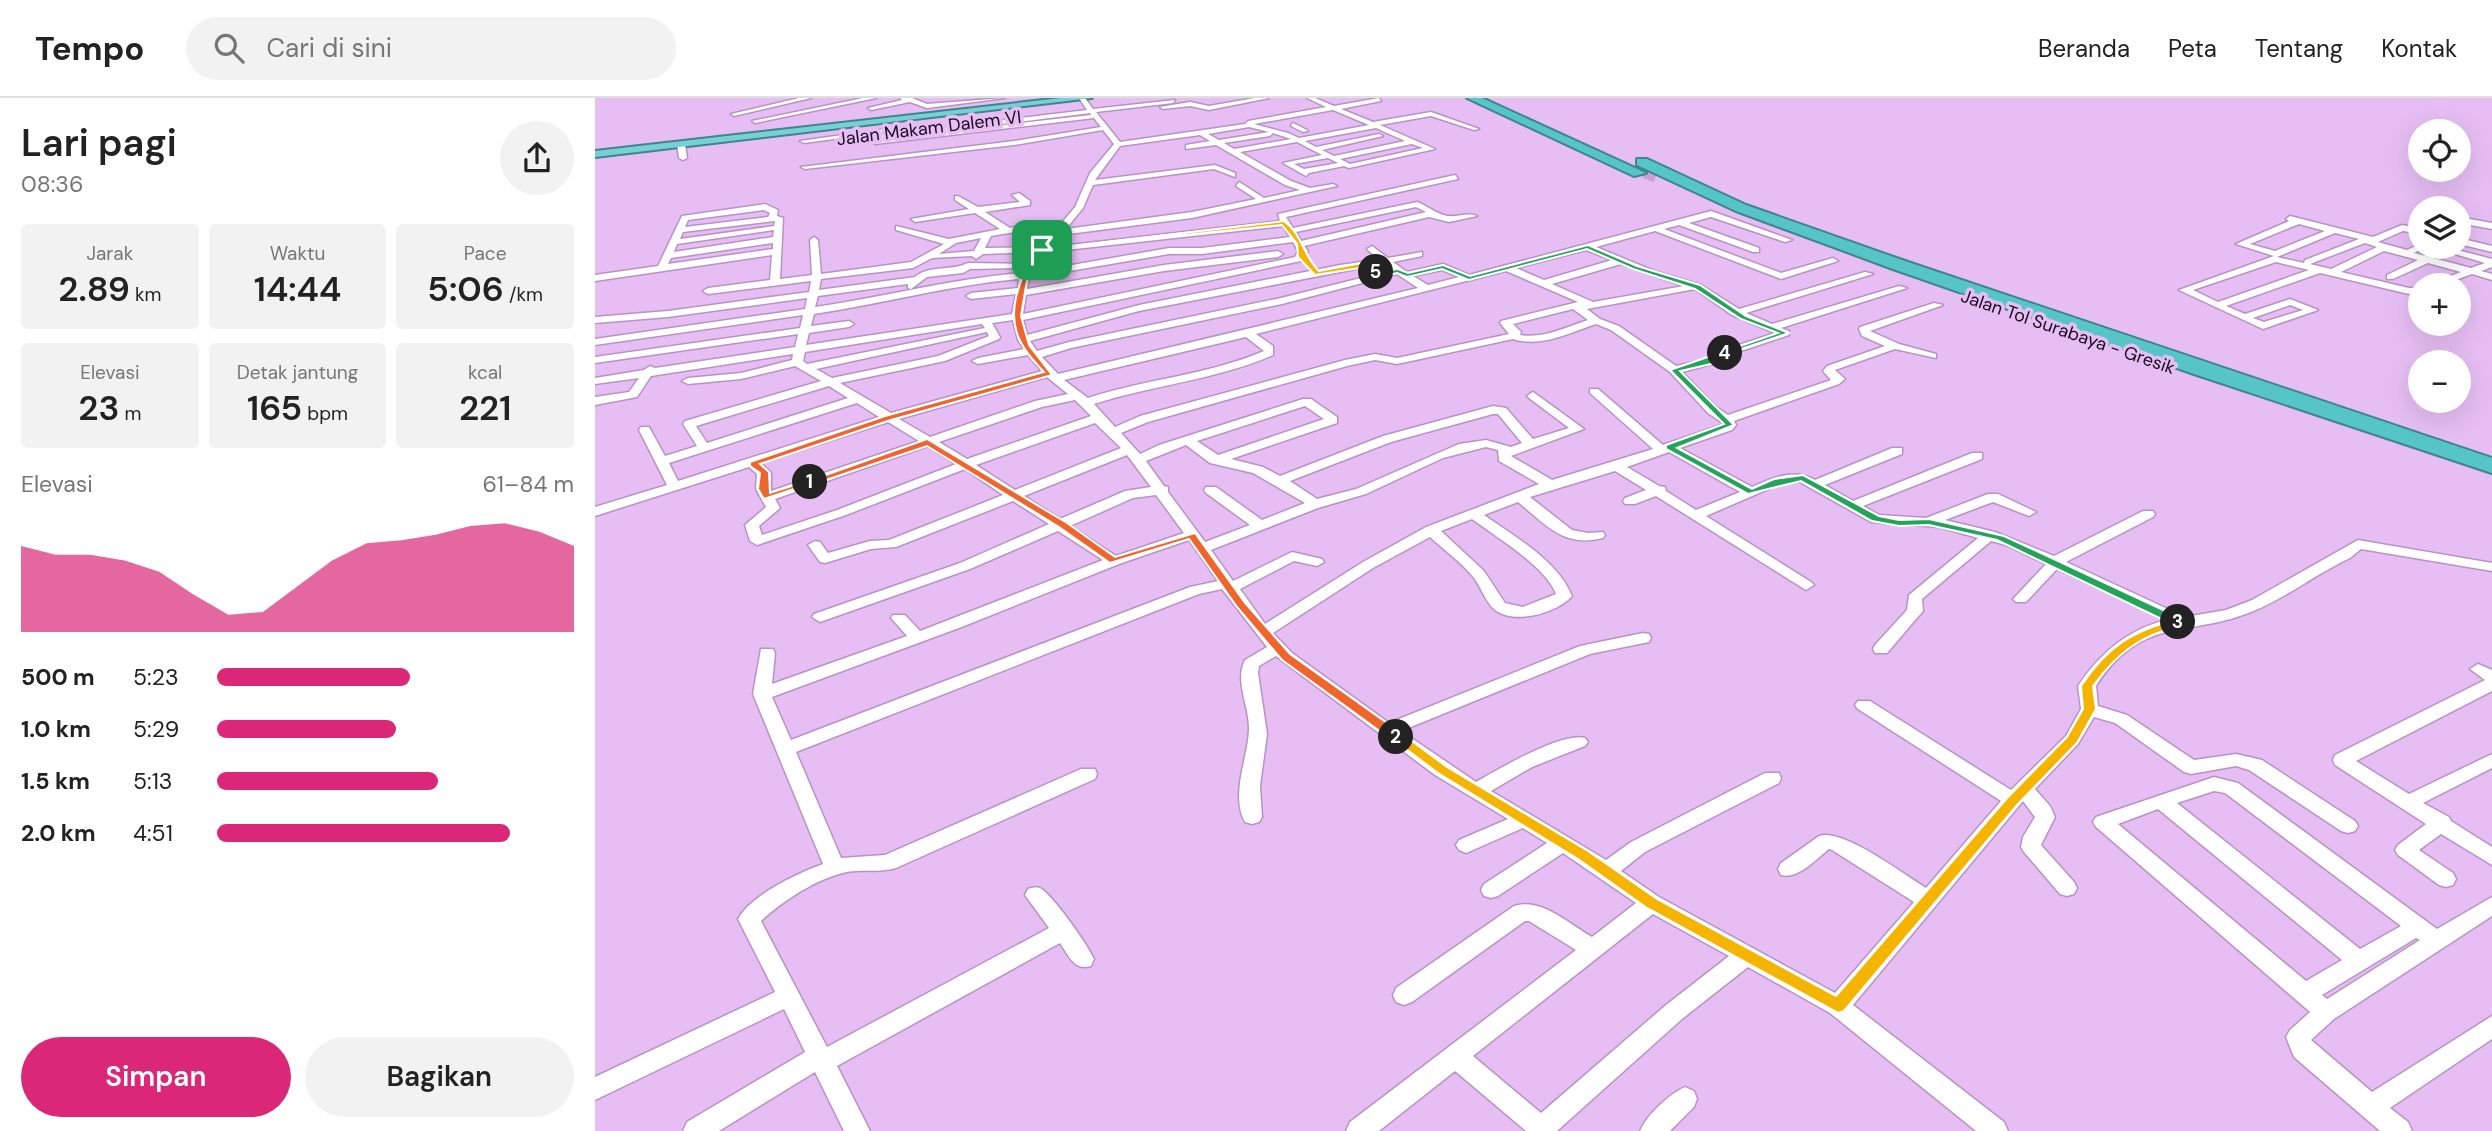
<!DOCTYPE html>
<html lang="id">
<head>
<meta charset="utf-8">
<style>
	:root { --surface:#fff; --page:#f2f2f2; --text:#222; --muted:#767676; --line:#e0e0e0; --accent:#db2777 }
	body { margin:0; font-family:"DM Sans",sans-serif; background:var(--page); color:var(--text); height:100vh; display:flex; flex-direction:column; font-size:26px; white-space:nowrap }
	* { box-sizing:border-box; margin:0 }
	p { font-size:23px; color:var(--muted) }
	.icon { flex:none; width:38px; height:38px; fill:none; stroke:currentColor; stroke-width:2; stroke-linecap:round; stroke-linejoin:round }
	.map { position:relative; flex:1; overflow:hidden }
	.panel { display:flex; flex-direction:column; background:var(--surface); width:595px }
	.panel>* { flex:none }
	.tools { position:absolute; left:1813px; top:21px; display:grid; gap:14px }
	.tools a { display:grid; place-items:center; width:63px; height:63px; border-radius:50%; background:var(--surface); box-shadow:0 7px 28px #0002; font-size:35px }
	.pin { position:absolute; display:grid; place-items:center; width:60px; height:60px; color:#fff; margin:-30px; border-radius:14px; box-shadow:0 4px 10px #0006 }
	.km { position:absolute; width:35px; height:35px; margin:-18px; border-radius:50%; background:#222; color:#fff; font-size:19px; line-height:35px; text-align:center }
	.round { display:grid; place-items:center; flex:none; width:74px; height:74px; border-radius:37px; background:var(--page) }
	.summary { display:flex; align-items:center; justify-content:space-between; height:119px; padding:0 21px }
	h1 { font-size:38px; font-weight:600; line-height:52px }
	.stats { display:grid; grid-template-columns:repeat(3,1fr); gap:10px; height:119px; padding:7px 21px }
	.stats div { display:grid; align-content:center; border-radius:7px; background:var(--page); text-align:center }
	.stats b { font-size:35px; font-weight:600 }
	.stats small { font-size:19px; font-weight:400 }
	.stats p { font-size:19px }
	.chart { height:196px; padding:14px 21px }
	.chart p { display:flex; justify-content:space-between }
	.chart svg { width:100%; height:126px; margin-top:7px; fill:var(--accent); opacity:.7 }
	.button { display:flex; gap:14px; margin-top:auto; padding:14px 21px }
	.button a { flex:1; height:80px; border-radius:42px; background:var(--accent); color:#fff; font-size:28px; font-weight:600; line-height:80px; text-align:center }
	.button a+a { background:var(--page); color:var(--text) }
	ul { padding:0 21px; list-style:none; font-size:23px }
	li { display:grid; grid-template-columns:112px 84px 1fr; align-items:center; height:52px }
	li i { height:18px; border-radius:9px; background:var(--accent) }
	header { display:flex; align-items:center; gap:42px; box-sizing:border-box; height:98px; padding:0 35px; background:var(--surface); border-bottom:2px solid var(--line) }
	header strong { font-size:33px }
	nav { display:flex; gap:38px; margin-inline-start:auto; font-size:24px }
	.search { width:490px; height:63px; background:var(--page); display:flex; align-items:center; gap:18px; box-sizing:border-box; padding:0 24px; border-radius:38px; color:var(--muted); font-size:26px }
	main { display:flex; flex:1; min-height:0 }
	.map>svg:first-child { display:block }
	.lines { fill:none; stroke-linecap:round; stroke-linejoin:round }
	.motorway-tunnel { stroke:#c7a3d3; stroke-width:13; stroke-dasharray:13 6; stroke-linecap:butt }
	.minor-casing { stroke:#b992c5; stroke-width:3 }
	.trunk-casing { stroke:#40848c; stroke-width:4 }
	.motorway-casing { stroke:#40848c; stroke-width:4 }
	.minor { fill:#fff; fill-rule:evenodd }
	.trunk { fill:#77d0d3; fill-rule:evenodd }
	.motorway { fill:#55c5c8; fill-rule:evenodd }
	.split-1 { fill:#f0652b; stroke:#fff; stroke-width:2 }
	.split-2 { fill:#f0652b; stroke:#fff; stroke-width:2 }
	.split-3 { fill:#f5b400; stroke:#fff; stroke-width:2 }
	.split-4 { fill:#22a559; stroke:#fff; stroke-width:2 }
	.split-5 { fill:#22a559; stroke:#fff; stroke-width:2 }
	.split-6 { fill:#f5b400; stroke:#fff; stroke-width:2 }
	.labels { text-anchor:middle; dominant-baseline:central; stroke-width:7; stroke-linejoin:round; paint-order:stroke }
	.far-street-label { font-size:18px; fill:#180a1c; stroke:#e6bef3 }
</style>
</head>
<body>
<header>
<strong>Tempo</strong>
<div class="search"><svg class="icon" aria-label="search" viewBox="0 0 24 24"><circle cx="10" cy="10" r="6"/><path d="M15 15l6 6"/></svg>Cari di sini</div>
<nav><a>Beranda</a><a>Peta</a><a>Tentang</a><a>Kontak</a></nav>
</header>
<main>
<section class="panel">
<div class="summary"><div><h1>Lari pagi</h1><p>08:36</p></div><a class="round"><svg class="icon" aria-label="share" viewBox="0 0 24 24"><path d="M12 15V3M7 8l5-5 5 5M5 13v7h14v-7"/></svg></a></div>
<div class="stats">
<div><p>Jarak</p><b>2.89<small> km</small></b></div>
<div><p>Waktu</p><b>14:44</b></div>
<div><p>Pace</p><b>5:06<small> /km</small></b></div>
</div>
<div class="stats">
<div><p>Elevasi</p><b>23<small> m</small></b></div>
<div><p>Detak jantung</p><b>165<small> bpm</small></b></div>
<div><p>kcal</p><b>221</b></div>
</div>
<div class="chart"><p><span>Elevasi</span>61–84 m</p>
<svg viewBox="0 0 160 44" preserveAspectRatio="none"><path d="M0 44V14L10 17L20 17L30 19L40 23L50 31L60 38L70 37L80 28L90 19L100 13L110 12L120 10L130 7L140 6L150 9L160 14V44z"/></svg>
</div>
<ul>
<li><b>500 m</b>5:23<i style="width:54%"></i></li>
<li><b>1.0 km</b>5:29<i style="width:50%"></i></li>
<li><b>1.5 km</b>5:13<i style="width:62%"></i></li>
<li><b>2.0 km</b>4:51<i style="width:82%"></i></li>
</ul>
<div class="button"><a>Simpan</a><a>Bagikan</a></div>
</section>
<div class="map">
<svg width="1897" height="1033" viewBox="0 0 1897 1033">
	<rect width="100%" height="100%" fill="#e6bef3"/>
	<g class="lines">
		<!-- motorway-tunnel -->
		<path class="motorway-tunnel" d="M1050,74L1061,78"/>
		<!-- minor casing -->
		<g class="minor-casing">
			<path id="minor" d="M204,0H216L139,18L136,16Z
				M268,0H281L160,25L157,23Z
				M305,0H317L332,6L410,0L332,10L315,4L276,12L273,10L307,2Z
				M484,0H490L498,11L580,2L578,5L501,14L525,44L650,26L653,23L731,9L712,0H720L739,8L784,0L786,3L746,11L778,24L836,14L884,31L879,32L836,18L785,27L840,51L754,70L749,68L714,75L711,78L688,65L727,57L702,44L645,54L696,83L715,90L738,86L742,88L597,120L466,137L457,149L685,123L683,116L860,77L863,81L691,119L698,130L822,104C833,108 843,117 853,118C864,119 873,114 882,118L854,124L834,119L709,148L713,153L706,163L428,222L432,237L544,207L745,167L773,163L787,174L796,172L774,153L772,151L777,148L793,160L827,154V158L798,164L812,174L848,166L874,177L1116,113L1197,142L1190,144L1116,119L1094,125L1164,150V154H1158L1084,127L1069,131L1186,175L1238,160L1243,163L1186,181L1060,133L1001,149L1059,173L1106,187L1144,211L1270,174L1278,176L1151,215L1177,226L1304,188L1312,190L1186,230L1194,233V237L1125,260L1117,266L1087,274L1121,309L1133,317L1236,282L1228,273L1232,268L1290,248L1267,238L1264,231L1265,229L1339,205L1348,207L1275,233L1304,246L1341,256V260L1300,251L1240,272L1250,281L1244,286L1139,323L1141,327L1137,332L1085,350L1157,389C1177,380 1199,370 1220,382L1297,350H1307V356L1230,387L1258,403L1377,355H1387V361L1268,408L1284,417L1331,420L1393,396H1403L1441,414L1434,418L1398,404L1350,422L1400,434L1459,458L1548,413H1558L1560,416L1558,419L1471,464L1590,519L1631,512L1657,502L1763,442L1897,465V473L1766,451L1755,460C1721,476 1691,500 1656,514C1591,540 1546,517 1501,588L1503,608L1532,617L1599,662L1641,656L1667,662L1760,723L1763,728L1760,733L1753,735L1746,733L1654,672L1641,668L1596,676L1589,674L1520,625L1499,619L1483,646L1440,691L1455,708L1460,719L1446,747L1479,784L1482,790L1479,796L1472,798L1465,796L1429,754L1426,749L1428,739L1440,719L1428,703L1258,907L1409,1024L1413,1033H1381L1235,915L1153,869L1087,921L962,1033H931L860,973L784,1033H751L755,1024L981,852L934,823H930L817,904L809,907L801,904L798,897L801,890L919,808C946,799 974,826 997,839L1041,805L968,755L903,798L896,800L889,798L886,792L889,786L952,745L928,730L878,752L871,755L864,752L861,747L864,742L913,721L840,677L681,558L664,568L663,575L672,636L665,688L667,719L664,724L657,726L650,724C635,697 653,660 654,632C655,610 639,583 650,562L672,549L627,491L604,496L201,654L246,760L290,757L486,671H500L502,676L500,681L301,770C284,775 269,771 252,774C222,780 188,803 166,823L232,949L454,830L430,797L433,791C439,789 443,788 448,792C463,805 490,843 499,861L496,868C479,873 474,858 465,845L242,968L275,1033H249L220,974L124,1033H88L92,1024L210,954L189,911L0,1002V979L180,894L143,821C156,797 203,775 228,766L158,596L166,551H178L180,555L177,586L312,538L296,520L298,517H310L325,533L508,462L463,433L375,471L225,524L217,519L219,516L365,465L454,426L418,403L301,449L276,451L230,465L225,464L213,447L220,443L225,444L233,455L275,443L294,442L408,397L370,371L251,417L162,447L155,443L150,427L171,409L161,391L162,376L154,369L0,418V409L72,387L44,332L46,329H54L70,358L102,348L88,326L90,323L226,283L200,268L146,281L93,286L87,283L93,280L146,275L197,262L198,256L56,278L42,299L0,307V299L34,294L44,280L0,286V280L49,272L55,268L60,270L200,249L203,236L0,265V259L205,230L208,217L0,247V241L210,211L212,200L73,219L0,225V219L73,213L214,194L216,183L113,196L108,193L113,190L175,182L177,157L0,183V177L63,168L87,118L170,106L183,112L182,118L188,120L185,181L217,177L215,142L219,139L223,142L226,176L316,164L349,146L301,132V128L354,141L405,131L380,115L320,124L316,121L374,111L360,102V98H363L383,109L425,104L417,97L424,95L435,103V107L390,114L415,130L438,125L465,127L480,109L495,75L519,46L508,32L419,47L210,71L206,69L419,43L506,29L499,20L280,46L276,44L285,37L492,12ZM738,12L774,27L704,40L693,35L659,26ZM495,15L496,17L287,41ZM654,29L674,34L624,42L613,36ZM781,30L810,43L739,58L727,52L788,38L784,36L721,49L710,43ZM678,35L696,41L639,51L629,45L675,38ZM605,37L615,43L591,47V51L621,47L690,87L705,92L669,100L644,84L641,88L661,101L597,114L471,131L488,110L498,87L619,71L640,79V75L620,67L500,82L525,48ZM817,46L828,50L755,66L745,61ZM733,60L743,65L709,71L699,66ZM821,109L831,114L706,143L701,134ZM169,112L175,115L173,119L90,129L93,122ZM180,123L179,128L85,141L88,134ZM688,128L695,139L607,150H574L437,174L453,154ZM438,131L461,132L447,149L390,150L396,138ZM179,132L178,139L79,154L82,146ZM386,140L379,153L344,156L361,145ZM698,144L703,153L700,159L428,216L431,197L569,173L683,159L688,156L683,153L569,167L432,191L434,180L574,156H607ZM178,145V151L73,166L76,160ZM991,152L1017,162L949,182L921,170ZM443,154L433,166L373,165C357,173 333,167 320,179L224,192L226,181L318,170L337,160L377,158L381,161L388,156ZM1026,166L1089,188L998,204L957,186ZM771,169L778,177L686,200L474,244L442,253L435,243L544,213ZM426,170L429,171L426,175C356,181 289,199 220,209L223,198L313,186V190L316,191L332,179L368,175L375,171ZM847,172L864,179L833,187L818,178ZM911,173L983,204L906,223L905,225L914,236L802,260L780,256L750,262L545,318L520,329L499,306C557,287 621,282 678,257V248L661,236ZM802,176L823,190L463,276L447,259L476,250L687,206ZM424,181L423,190L376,195L371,198L376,201L421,196L417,216L211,247L214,235L254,229L259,226L254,223L216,228L219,216C288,206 355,187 424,181ZM1100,191L1137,217L1180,235L1117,256L1109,262L1081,268L1024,228L1005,221L992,211ZM978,211L993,222C971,229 948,241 925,237L926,234L918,226ZM418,222L423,242L429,251L383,260L377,263L383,266L433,257L447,273L296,315L245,285L350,263L404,241L405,239L397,225ZM387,226L390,230L212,266L208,263L210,254ZM1001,226L1016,232L1075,274L1113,315L1129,326L1068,347L1003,291H995V295L1058,351L957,382L916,358L989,331L938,294L932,298L934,300L974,330L938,341L911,310L898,308L788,338L685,378L668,369L636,361L742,325V319L716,301H708L564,347L545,356L526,335L553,324L752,268L780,262L802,266L918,241C946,250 974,235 1001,226ZM392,234L394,238L343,258L237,280L221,271ZM651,239L669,253C613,277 550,281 493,300L469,282ZM452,279L473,296L440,303L335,339L304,321ZM234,288L253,300L112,345L101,328ZM480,302L496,318L372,361L344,344L447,309ZM262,305L284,319L83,383L74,365ZM710,308L729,321L623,357L602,343ZM898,316H903L927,345L916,349L891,342L864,346L761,391L722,401L695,383L796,344ZM293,324L324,343L176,393V375L166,365ZM500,325L526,350L420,392L381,367ZM591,347L615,365L658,375L710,405L667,422L621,389H611L609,392L611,395L655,427L610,444L573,394V389L569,388L551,363ZM333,348L361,366L242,412L167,437L164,428L185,410L180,401ZM891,349L903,352L904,363L944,386L831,429L768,464L670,526L645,491L699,463L722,468L729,464L727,461L697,454L638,483L616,452L723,410L771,396L848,360ZM1074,354L1145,394L1101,412L1071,393L1070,389L1064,388L1032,369ZM532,357L556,389L530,393L465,421L429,398ZM1020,373L1051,392L1030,400L1028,403L1030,406H1040L1061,398L1211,492L1219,487L1216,484L1111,418L1185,386L1203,383L1276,424L1344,429L1383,440L1314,497L1312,512L1280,547L1278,551L1280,555H1292L1328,513L1327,501L1396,443L1411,447L1451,466L1421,498L1418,501L1421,504H1431L1462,471L1572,522C1533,531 1505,555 1483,588L1486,611L1471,638L1416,692L1275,603H1263L1260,607L1263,611L1406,703L1331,790C1308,776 1248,730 1224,738L1186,765L1183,771L1186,777C1203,782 1221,761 1234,751L1237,752L1319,804L1240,895L1064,799L1026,773L1050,754L1184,685L1186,680L1184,675H1170L1036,744L1011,762L896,693L937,669L990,648L993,644L990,640C968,633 902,672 881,684L806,633L995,556L1054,544L1056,540L1054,536L1048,535L985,548L794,625L697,555L678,535L778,470L835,439C849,452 867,465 879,480C886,489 891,505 900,512C920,527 962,515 977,498C963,463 919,438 889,417L923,404C951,427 969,450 1008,440L1010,437L1008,434L993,435L977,432L935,399ZM561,397L589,435L521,458L475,428L538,400ZM877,421C901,439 950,468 961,496L928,509L910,505L889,473L846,433ZM594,442L623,483L595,489L196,642L177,599L364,530L524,466ZM1058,816L1134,858L1071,907L946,1015L878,958Z
				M660,0H674L614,12L595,8L568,11L565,9L595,4L614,8Z
				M698,25L712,32L713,33L708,34L696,28Z
				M290,31L292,34L209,45L205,43Z
				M86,44L90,46L92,60L88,62L84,60L82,46Z
				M1695,118L1778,139L1807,127L1825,130V136L1808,133L1783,144L1812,152L1825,146V149H1830L1819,155L1876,170L1890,165L1836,149H1851L1897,161V169L1886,173L1897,176V182L1877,176L1847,187H1833L1866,174L1833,165L1798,181H1792V177L1823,162L1789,153L1746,174L1814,190H1825V196H1814L1725,175L1631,208L1650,216L1695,201L1723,212L1668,231L1584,192L1679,158L1641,146L1694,123L1691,121ZM1704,126L1730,133L1680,153L1655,146ZM1740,135L1764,141L1710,162L1709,165L1682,159ZM1770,145L1782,149L1736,171L1715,166ZM1681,164L1714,172L1623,204L1598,192ZM1695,207L1708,212L1669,224L1658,220Z
				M1864,119L1897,125V131L1864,125Z
				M1864,140L1897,148V154L1864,146Z
				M1883,566L1897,572V593L1761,663L1814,696L1897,656V670L1828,705L1854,719L1856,723L1897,749V767L1846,736L1824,752L1858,775L1861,781L1858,787L1851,789L1844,787L1803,757L1800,752L1803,747L1831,726L1740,667L1738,662L1740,657L1890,582L1875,571Z
				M1619,679L1643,685L1842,831L1897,799V818L1739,921L1716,942L1777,994L1897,918V941L1795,1010L1813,1024L1817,1033H1785L1699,959L1691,939L1695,932L1715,914L1501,729L1498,724L1501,719ZM1619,693L1630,695L1806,828L1765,851L1582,705ZM1563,711L1747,862L1711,883L1523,726ZM1821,840L1825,842L1732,901L1727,897Z
				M1090,989L1099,993L1102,1001L1099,1009L1075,1033H1045C1052,1017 1074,996 1090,989Z"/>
		</g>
		<!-- trunk casing -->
		<g class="trunk-casing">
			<path id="trunk" d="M466,0H497L0,59V53Z"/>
		</g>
		<!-- motorway casing -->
		<g class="motorway-casing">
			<path id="motorway" d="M872,0H887L1051,75L1039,78Z
				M1042,61H1052L1151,107L1310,163L1897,360V375L1599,276L1298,171L1141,113L1042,67Z"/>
		</g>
		<!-- minor -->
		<use href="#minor" class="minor"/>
		<!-- trunk -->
		<use href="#trunk" class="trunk"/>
		<!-- motorway -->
		<use href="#motorway" class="motorway"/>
	</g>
	<!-- split-1 -->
	<path class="split-1" d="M445,151L451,152L433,176L426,218L434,247L457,277L296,322L165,366L174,374L175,395L215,382L220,384L169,401L163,391L165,375L155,368V364L290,318L449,274C442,266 433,258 428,248C408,216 425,177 445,151Z"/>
	<!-- split-2 -->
	<path class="split-2" d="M332,341L472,425L520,459L600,435L650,505L695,556L806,635V642H797L687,562L642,509L594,441L515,465L464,429L332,348L219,386L211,384Z"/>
	<!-- split-3 -->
	<path class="split-3" d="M1583,521L1589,524L1587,527C1545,538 1524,553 1498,588L1501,611L1482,645L1423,706L1249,913L1243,915L1052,810L983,761L843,675L795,639L797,635H806L852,669L993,753L1062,801L1241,898L1413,699L1472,639L1488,611L1486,588C1513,548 1537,533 1583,521Z"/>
	<!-- split-4 -->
	<path class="split-4" d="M1130,253L1133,257L1116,266L1085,273L1139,327L1082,350L1157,391L1179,381L1208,377L1284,418L1304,422L1334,421L1409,438L1594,524L1589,528L1579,527L1402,442L1334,427L1304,428L1277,423L1206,383L1153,396L1071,351V347L1129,326L1075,272Z"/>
	<!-- split-5 -->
	<path class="split-5" d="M993,147L1042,168L1105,187L1151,218L1194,235L1128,257V254L1183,235L1146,221L1100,191L1038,171L992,151L874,182L847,171L812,179L802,175L784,179L778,174L803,171L813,175L848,167L875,178Z"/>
	<!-- split-6 -->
	<path class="split-6" d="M689,123C708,137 707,156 724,173L772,164L785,174L779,175L771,169L720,177L703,159L702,146L687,127L444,152Z"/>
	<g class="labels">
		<!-- far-street labels -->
		<g class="far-street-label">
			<text transform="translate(334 30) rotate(-7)">Jalan Makam Dalem VI</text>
			<text transform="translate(1473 234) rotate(19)">Jalan Tol Surabaya - Gresik</text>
		</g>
	</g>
</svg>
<div class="tools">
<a><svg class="icon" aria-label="locate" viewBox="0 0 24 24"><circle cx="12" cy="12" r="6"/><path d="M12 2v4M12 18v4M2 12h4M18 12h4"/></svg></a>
<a><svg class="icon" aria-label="layers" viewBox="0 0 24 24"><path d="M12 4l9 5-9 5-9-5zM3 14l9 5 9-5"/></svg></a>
<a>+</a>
<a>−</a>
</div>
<div class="pin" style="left:447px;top:152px;background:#1e9e55"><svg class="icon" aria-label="arrive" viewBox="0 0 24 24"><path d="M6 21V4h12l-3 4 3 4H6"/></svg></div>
<b class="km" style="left:215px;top:384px">1</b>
<b class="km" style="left:801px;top:639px">2</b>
<b class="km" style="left:1583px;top:524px">3</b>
<b class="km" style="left:1130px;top:255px">4</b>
<b class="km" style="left:781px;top:174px">5</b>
</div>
</main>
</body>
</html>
